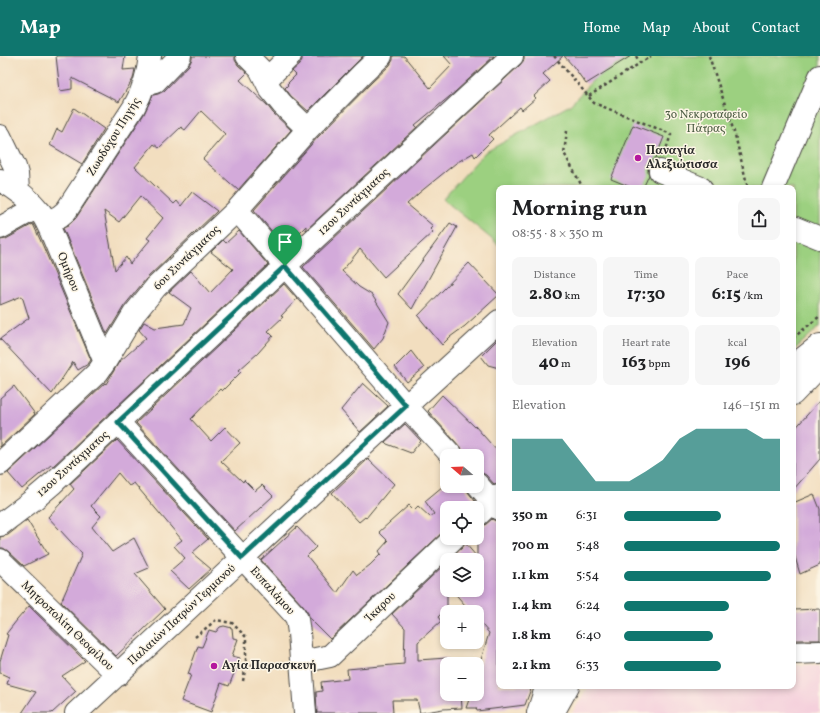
<!DOCTYPE html>
<html lang="en">
<head>
<meta charset="utf-8">
<style>
	:root { --surface:#fff; --page:#f6f6f6; --text:#202124; --muted:#757577; --accent:#0f766e }
	body { margin:0; font-family:Vollkorn,serif; background:var(--page); color:var(--text); height:100vh; display:flex; flex-direction:column; font-size:15px; white-space:nowrap }
	* { box-sizing:border-box; margin:0 }
	p { font-size:13px; color:var(--muted) }
	.icon { flex:none; width:22px; height:22px; fill:none; stroke:currentColor; stroke-width:2; stroke-linecap:round; stroke-linejoin:round }
	.map { position:relative; flex:1; overflow:hidden }
	.sheet { position:absolute; left:496px; top:129px; width:300px; height:504px; display:flex; flex-direction:column; background:var(--surface); border-radius:8px; box-shadow:0 2px 6px #0003 }
	.sheet>* { flex:none }
	.needle { width:26px; rotate:289deg }
	.fabs { position:absolute; left:440px; top:393px; display:grid; gap:8px }
	.fabs a { display:grid; place-items:center; width:44px; height:44px; border-radius:8px; background:var(--surface); box-shadow:0 2px 6px #0003; font-size:20px }
	.pin { position:absolute; display:grid; place-items:center; width:34px; height:34px; color:#fff; margin:-41px -17px; border-radius:50% 50% 50% 0; rotate:-45deg; box-shadow:0 0 4px #0007 }
	.pin .icon { rotate:45deg }
	.round { display:grid; place-items:center; flex:none; width:42px; height:42px; border-radius:8px; background:var(--page) }
	.overview { display:flex; align-items:center; justify-content:space-between; height:68px; padding:0 16px }
	h1 { font-size:22px; font-weight:700; line-height:30px }
	.stats { display:grid; grid-template-columns:repeat(3,1fr); gap:6px; height:68px; padding:4px 16px }
	.stats div { display:grid; align-content:center; border-radius:8px; background:var(--page); text-align:center }
	.stats b { font-size:17px; font-weight:700 }
	.stats small { font-size:11px; font-weight:400 }
	.stats p { font-size:11px }
	.chart { height:112px; padding:8px 16px }
	.chart p { display:flex; justify-content:space-between }
	.chart svg { width:100%; height:72px; margin-top:4px; fill:var(--accent); opacity:.7 }
	ul { padding:0 16px; list-style:none; font-size:13px }
	li { display:grid; grid-template-columns:64px 48px 1fr; align-items:center; height:30px }
	li i { height:10px; border-radius:5px; background:var(--accent) }
	header { display:flex; align-items:center; gap:24px; box-sizing:border-box; height:56px; padding:0 20px; background:var(--accent); color:#fff }
	header strong { font-size:19px }
	nav { display:flex; gap:22px; margin-inline-start:auto; font-size:14px }
	.map>svg:first-child { display:block }
	.built { fill:#f4cfdc }
	.green { fill:#9cd080; stroke:#647e56 }
	.building { fill:#d3aada; fill-rule:evenodd }
	.lines { fill:none; stroke-linecap:round; stroke-linejoin:round }
	.minor-casing { stroke:#494641; stroke-width:24 }
	.major-casing { stroke:#494641; stroke-width:24 }
	.path { stroke:#494641; stroke-width:2.5; stroke-dasharray:3 3; stroke-linecap:butt }
	.minor { stroke:#fff; stroke-width:22 }
	.major { stroke:#fff; stroke-width:22 }
	.route-casing { stroke:#fff; stroke-width:8 }
	.route { stroke:#0f766e; stroke-width:5 }
	.poi-dot { fill:#b5179e; stroke:#fcf5e5; stroke-width:1.5 }
	.labels { text-anchor:middle; dominant-baseline:central; stroke-width:3; stroke-linejoin:round; paint-order:stroke }
	.park-label { font-size:12px; fill:#4d5d44; stroke:#fcf5e5 }
	.street-label { font-size:12px; fill:#2b2b2b; stroke:#fcf5e5 }
	.poi-label { font-size:12px; font-weight:bold; fill:#2b2b2b; stroke:#fcf5e5; text-anchor:start }
</style>
</head>
<body>
<header>
<strong>Map</strong>
<nav><a>Home</a><a>Map</a><a>About</a><a>Contact</a></nav>
</header>
<div class="map">
<svg width="820" height="657" viewBox="0 0 820 657">
	<rect width="100%" height="100%" fill="#fcf5e5"/>
	<filter id="ink" filterUnits="userSpaceOnUse"><feTurbulence type="fractalNoise" baseFrequency=".025" numOctaves="2"/><feDisplacementMap in="SourceGraphic" scale="8" xChannelSelector="R" yChannelSelector="G"/><feConvolveMatrix kernelMatrix="1 2 1 2 8 2 1 2 1" color-interpolation-filters="sRGB"/></filter>
	<filter id="wash" filterUnits="userSpaceOnUse"><feTurbulence type="fractalNoise" baseFrequency=".012" numOctaves="4" result="noise"/><feDisplacementMap in="SourceGraphic" scale="16" xChannelSelector="R" yChannelSelector="G"/><feGaussianBlur stdDeviation="0.9" result="paint"/><feColorMatrix in="noise" values="0 0 0 0 0 0 0 0 0 0 0 0 0 0 0 0 0 1.4 0 .05"/><feComposite in="paint" operator="in"/></filter>
	<g filter="url(#wash)">
		<rect width="100%" height="100%" fill="#f2debf"/>
		<!-- built -->
		<path class="built" d="M793,609H820V657H572L589,630H793Z"/>
		<!-- green -->
		<path class="green" d="M631,0H820V270L793,295V132H499V189L443,143L484,97L570,49L595,22Z"/>
		<g id="blocks">
			<!-- building -->
			<path class="building" d="M56,0H125L123,14L135,13L133,23L119,46L72,22V33L60,35Z
				M192,0H235V4L238,9L247,17L240,24L267,49L273,57L291,74L238,134L203,103L225,78L201,55L185,74L181,71L159,92L154,88L135,111L174,148L177,145L181,150L192,136L217,155L146,223L124,250L107,278L63,172L68,170L76,162L144,58L153,39L158,38L164,35L189,9L192,3ZM140,140L163,162L147,182L150,184L130,208L126,201L115,214L104,155L119,166Z
				M302,0H363L308,55L291,40L285,32L288,29L287,28L296,19L292,15L299,9L302,4Z
				M393,0H404L430,32L452,9L444,0H494L455,36L415,69L417,71L306,174V170L285,191L254,154L317,82L372,26L390,9L393,4Z
				M524,0H563L543,18L550,25L534,40L536,42L522,54L520,51L489,79L493,83L475,101L473,97L456,107L419,137L407,148L433,170L430,173L433,176L384,221L360,193L342,215L359,231L372,239L389,266L383,282L374,293L303,211L520,9L524,4Z
				M564,0H631L586,28L573,10Z
				M74,52L104,73L82,108L50,89L57,73L62,76Z
				M633,69L664,81L655,104L652,105L648,111V116L649,119L643,132H633L611,123Z
				M450,167L457,171L412,253L398,238Z
				M33,168L43,190L91,304L88,308L78,314L73,306L52,338L0,283L29,262L22,240L0,249V184L6,183Z
				M239,175L268,209L53,410L51,409L22,433L8,417L105,327L106,328L119,306L146,282L139,274L144,266L155,272L184,268L191,252L169,236L191,215L210,237L233,213L211,196L223,184L226,187Z
				M469,207L499,239L465,270L450,281L442,289L418,260Z
				M284,228L297,243L281,260L283,261L268,275L273,280L258,297L239,314L241,316L222,335L220,333L191,363L211,385L225,371L240,387L221,405L243,426L244,424L255,435L262,429L273,440L235,475L136,367Z
				M499,282V312L488,309L481,300Z
				M411,295L424,312L407,326L395,311Z
				M363,327L388,350L360,376L341,354Z
				M14,330L35,358L0,391V342Z
				M442,339L475,371V370L499,397V427L494,428L486,419L480,416L477,413V400H465L461,392L428,355Z
				M820,344V403L793,434V375Z
				M405,368L421,385L411,397L387,388L385,386Z
				M117,384L208,483L192,497L211,513L189,533L170,515L185,502L174,490L182,484L134,427L129,430L118,417L91,450L101,460L92,471L112,496L134,482L149,512L135,518L165,553L116,600L61,546L82,498L48,461L74,433L70,428Z
				M368,403L394,428L366,462L365,461L359,466L332,437Z
				M443,430H465L468,436L475,445L468,452H447V472L330,583L310,563L308,557L303,550L261,504L297,471L316,491L307,500L337,537L353,514L357,519L370,509L381,498L379,495L388,485L379,476L409,449L414,454L418,450L430,461L434,458L425,445Z
				M814,438L820,453V509L800,518L793,494V447Z
				M492,463L496,465L499,468V630H532L525,649L477,655L476,652H466L471,638H477V617L489,577L477,563V556H471L452,534H477V504H449L463,491L465,487L477,501V472H480L485,469Z
				M27,464L48,498L24,510L8,495L3,492H0V481L8,479Z
				M447,506V552L438,561L441,565L418,586V604L447,602V638H461L462,652L443,653L420,657L417,644H392L393,657H317L316,636L322,635L321,626L348,623L347,613L404,608L405,572L392,558Z
				M29,550L85,605L62,620L76,635L52,657H22L36,636L7,628L9,621L0,617V605L8,579L6,578L17,564Z
				M820,553V584H793V554Z
				M224,570L232,572L233,582L238,583L232,600L240,602L229,630L221,627L211,656L181,645L191,619L188,618L198,590L202,591L209,574L216,576L220,571Z"/>
		</g>
	</g>
	<g filter="url(#ink)">
		<use href="#blocks" fill-opacity="0" stroke="#494641" stroke-width="1"/>
		<g class="lines">
			<!-- minor casing -->
			<g class="minor-casing">
				<path id="minor" d="M247,0L260,13L270,33L282,48L308,73
					M266,24L290,0
					M145,25L151,27L155,26L180,0
					M0,80L15,111L17,118L18,135
					M660,115L701,132
					M0,124C15,132 30,143 41,157C47,165 51,176 55,185L105,306
					M773,132L820,20
					M237,154L406,350L452,400
					M47,167L60,160L66,155L134,51C143,35 148,19 150,0
					M793,171L820,182
					M0,172L36,152
					M793,310L820,289
					M793,338L820,310
					M118,366L294,558L297,563L299,577L305,657
					M0,408L98,316L105,306L134,258L156,231L237,154L308,73L363,17L381,0
					M477,428L499,453
					M477,460L499,439
					M0,504L118,619
					M793,597L820,596
					M301,606L330,600L454,482
					M76,657L406,350L499,265
					M538,657L544,638L548,630
					M553,657L568,630"/>
			</g>
			<!-- major casing -->
			<g class="major-casing">
				<path id="major" d="M0,469L33,444L53,427L285,210L512,0"/>
			</g>
			<!-- path -->
			<path class="path" d="M554,0L594,47L671,78L665,97
				M636,0L640,7
				M709,0L735,79L748,132
				M589,40L651,0
				M567,75L564,97L583,132
				M793,282L820,260
				M195,581L216,564L232,567L246,581V609L283,607
				M243,625L246,609"/>
			<!-- minor -->
			<use href="#minor" class="minor"/>
			<!-- major -->
			<use href="#major" class="major"/>
		</g>
	</g>
	<g class="lines" filter="url(#ink)">
		<!-- route casing -->
		<g class="route-casing">
			<path id="route" d="M285,210L406,350L242,502L118,366Z"/>
		</g>
		<!-- route -->
		<use href="#route" class="route"/>
	</g>
	<!-- markers -->
	<g class="poi-dot">
		<circle cx="638" cy="102" r="4"/>
		<circle cx="214" cy="610" r="4"/>
	</g>
	<g class="labels">
		<!-- park labels -->
		<g class="park-label">
			<text x="706" y="59">3o Νεκροταφείο<tspan x="706" dy="14">Πάτρας</tspan></text>
		</g>
		<!-- street labels -->
		<g class="street-label">
			<text transform="translate(114 81) rotate(-58)">Ζωοδόχου Πηγής</text>
			<text transform="translate(354 146) rotate(-43)">12ου Συντάγματος</text>
			<text transform="translate(187 202) rotate(-44)">6ου Συντάγματος</text>
			<text transform="translate(68 216) rotate(68)">Ομήρου</text>
			<text transform="translate(73 408) rotate(-42)">12ου Συντάγματος</text>
			<text transform="translate(272 535) rotate(48)">Ευπαλάμου</text>
			<text transform="translate(381 551) rotate(-44)">Ίκαρου</text>
			<text transform="translate(182 559) rotate(-43)">Παλαιών Πατρών Γερμανού</text>
			<text transform="translate(67 570) rotate(44)">Μητροπολίτη Θεοφίλου</text>
		</g>
		<!-- poi labels -->
		<g class="poi-label">
			<text x="646" y="95">Παναγία<tspan x="646" dy="14">Αλεξιώτισσα</tspan></text>
			<text x="222" y="610">Αγία Παρασκευή</text>
		</g>
	</g>
</svg>
<div class="fabs">
<a><svg class="needle" viewBox="-14 -14 28 28"><path d="M0-13l5 13h-10z" fill="#e53935"/><path d="M0 13l5-13h-10z" fill="#757577"/></svg></a>
<a><svg class="icon" aria-label="locate" viewBox="0 0 24 24"><circle cx="12" cy="12" r="6"/><path d="M12 2v4M12 18v4M2 12h4M18 12h4"/></svg></a>
<a><svg class="icon" aria-label="layers" viewBox="0 0 24 24"><path d="M12 4l9 5-9 5-9-5zM3 14l9 5 9-5"/></svg></a>
<a>+</a>
<a>−</a>
</div>
<div class="pin" style="left:285px;top:210px;background:#1e9e55"><svg class="icon" aria-label="arrive" viewBox="0 0 24 24"><path d="M6 21V4h12l-3 4 3 4H6"/></svg></div>
<section class="sheet">
<div class="overview"><div><h1>Morning run</h1><p>08:55 · 8 × 350 m</p></div><a class="round"><svg class="icon" aria-label="share" viewBox="0 0 24 24"><path d="M12 15V3M7 8l5-5 5 5M5 13v7h14v-7"/></svg></a></div>
<div class="stats">
<div><p>Distance</p><b>2.80<small> km</small></b></div>
<div><p>Time</p><b>17:30</b></div>
<div><p>Pace</p><b>6:15<small> /km</small></b></div>
</div>
<div class="stats">
<div><p>Elevation</p><b>40<small> m</small></b></div>
<div><p>Heart rate</p><b>163<small> bpm</small></b></div>
<div><p>kcal</p><b>196</b></div>
</div>
<div class="chart"><p><span>Elevation</span>146–151 m</p>
<svg viewBox="0 0 160 44" preserveAspectRatio="none"><path d="M0 44V12L10 12L20 12L30 12L40 25L50 38L60 38L70 38L80 32L90 25L100 12L110 6L120 6L130 6L140 6L150 12L160 12V44z"/></svg>
</div>
<ul>
<li><b>350 m</b>6:31<i style="width:62%"></i></li>
<li><b>700 m</b>5:48<i style="width:100%"></i></li>
<li><b>1.1 km</b>5:54<i style="width:94%"></i></li>
<li><b>1.4 km</b>6:24<i style="width:67%"></i></li>
<li><b>1.8 km</b>6:40<i style="width:57%"></i></li>
<li><b>2.1 km</b>6:33<i style="width:62%"></i></li>
</ul>
</section>
</div>
</body>
</html>
